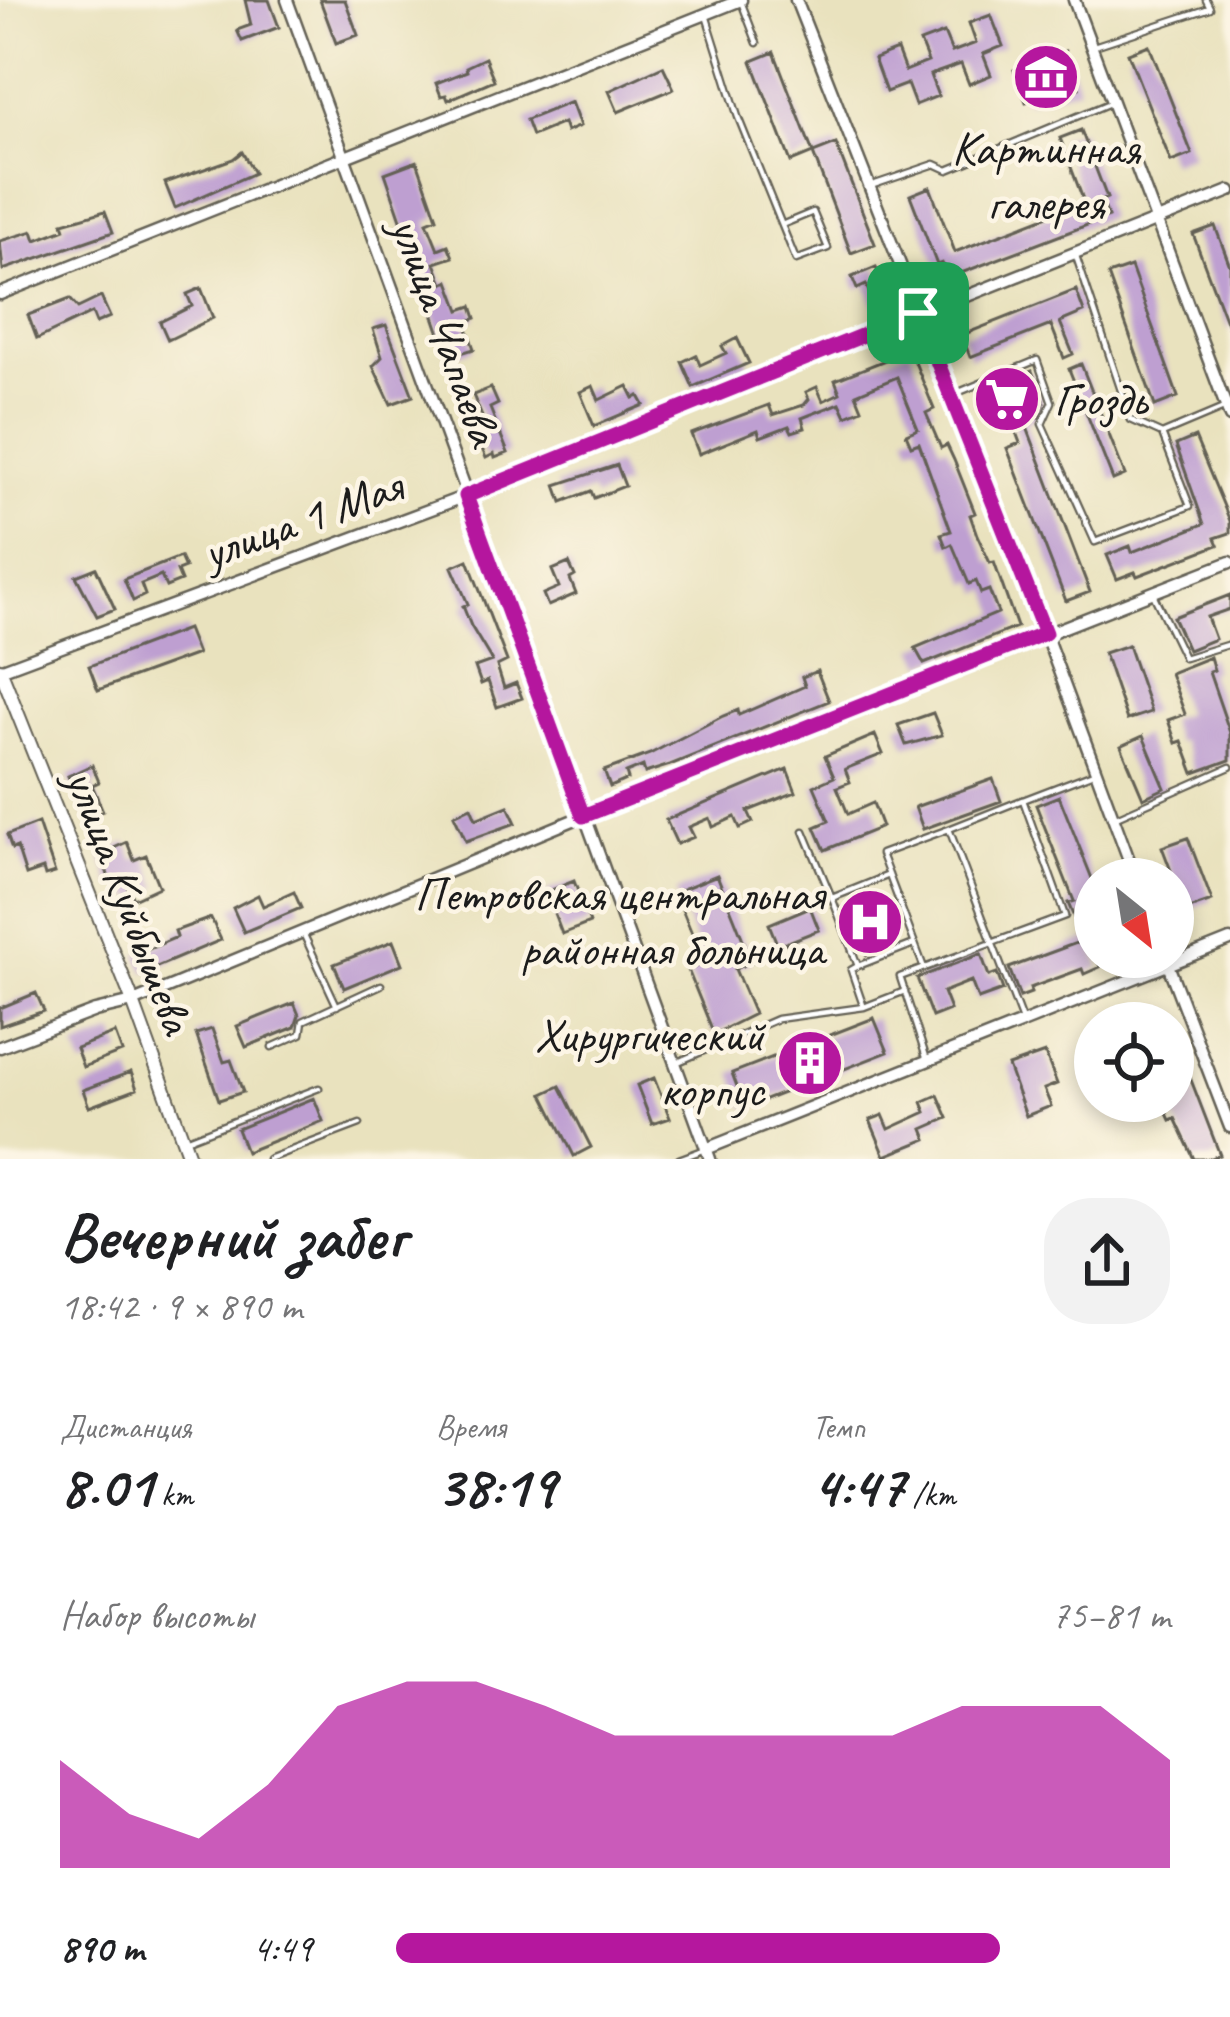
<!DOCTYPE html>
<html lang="ru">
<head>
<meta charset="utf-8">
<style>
	:root { --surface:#fff; --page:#f2f2f2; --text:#202124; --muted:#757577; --accent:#b5179e }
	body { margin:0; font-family:Caveat,sans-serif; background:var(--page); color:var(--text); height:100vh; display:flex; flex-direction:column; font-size:45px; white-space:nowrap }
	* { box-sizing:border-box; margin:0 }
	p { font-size:39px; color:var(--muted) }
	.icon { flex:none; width:66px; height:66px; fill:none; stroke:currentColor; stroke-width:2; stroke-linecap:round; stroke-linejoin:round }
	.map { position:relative; height:1159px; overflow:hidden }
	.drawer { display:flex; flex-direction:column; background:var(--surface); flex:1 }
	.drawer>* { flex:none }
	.needle { width:78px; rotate:150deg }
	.buttons { position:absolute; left:1074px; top:858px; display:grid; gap:24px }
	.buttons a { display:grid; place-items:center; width:120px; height:120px; border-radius:50%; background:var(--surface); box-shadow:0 6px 18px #0003; font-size:60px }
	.pin { position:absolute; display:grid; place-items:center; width:102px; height:102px; color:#fff; margin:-51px; border-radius:24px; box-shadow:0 6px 18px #0006 }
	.round { display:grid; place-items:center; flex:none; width:126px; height:126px; border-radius:48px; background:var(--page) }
	.overview { display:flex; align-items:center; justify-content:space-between; height:204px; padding:0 60px }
	h1 { font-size:66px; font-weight:800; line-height:90px }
	.metrics { display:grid; grid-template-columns:repeat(3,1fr); gap:18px; height:204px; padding:12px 60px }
	.metrics div { display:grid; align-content:center }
	.metrics b { font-size:60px; font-weight:800 }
	.metrics small { font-size:33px; font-weight:400 }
	.metrics p { font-size:33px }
	.chart { height:336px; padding:24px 60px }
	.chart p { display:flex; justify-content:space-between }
	.chart svg { width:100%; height:216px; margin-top:12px; fill:var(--accent); opacity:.7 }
	ul { padding:0 60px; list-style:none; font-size:39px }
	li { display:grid; grid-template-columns:192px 144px 1fr; align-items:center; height:90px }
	li i { height:30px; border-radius:15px; background:var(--accent) }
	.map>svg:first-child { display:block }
	.building { fill:#be9fd1 }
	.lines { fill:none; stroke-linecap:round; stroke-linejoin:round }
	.service-casing { stroke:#646155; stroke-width:9 }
	.minor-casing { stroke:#646155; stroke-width:15 }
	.tertiary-casing { stroke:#646155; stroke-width:16 }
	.service { stroke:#fff; stroke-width:4.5 }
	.minor { stroke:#fff; stroke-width:10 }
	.tertiary { stroke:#fff; stroke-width:12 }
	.route-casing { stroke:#fff; stroke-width:24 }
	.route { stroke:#b5179e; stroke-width:15 }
	.labels { text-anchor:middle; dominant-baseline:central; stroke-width:9; stroke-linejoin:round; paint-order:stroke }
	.poi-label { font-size:48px; fill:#1c1c1c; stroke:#fcf5e5; text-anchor:end }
	.street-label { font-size:48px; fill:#1c1c1c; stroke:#fcf5e5 }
</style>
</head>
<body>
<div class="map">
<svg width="1230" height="1159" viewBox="0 0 1230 1159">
	<rect width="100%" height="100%" fill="#fcf5e5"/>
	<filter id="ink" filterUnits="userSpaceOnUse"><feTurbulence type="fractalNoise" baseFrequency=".00833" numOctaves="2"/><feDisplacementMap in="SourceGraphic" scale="24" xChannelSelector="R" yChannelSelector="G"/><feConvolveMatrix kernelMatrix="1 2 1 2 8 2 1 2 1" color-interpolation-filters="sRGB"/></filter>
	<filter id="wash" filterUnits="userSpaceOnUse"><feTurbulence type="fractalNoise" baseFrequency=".004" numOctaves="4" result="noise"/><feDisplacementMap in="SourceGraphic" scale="48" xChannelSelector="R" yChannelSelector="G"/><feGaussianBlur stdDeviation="2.7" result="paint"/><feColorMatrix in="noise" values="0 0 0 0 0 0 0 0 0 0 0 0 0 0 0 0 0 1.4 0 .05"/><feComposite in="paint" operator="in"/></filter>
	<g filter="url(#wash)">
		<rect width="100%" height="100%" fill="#e9e2be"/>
		<g id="blocks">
			<!-- building -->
			<path class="building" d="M245,0H269L279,27L242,41L237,30L251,25Z
				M320,0H345L358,35L336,43Z
				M991,15L1003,46L983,54L991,75L969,84L961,64L930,75L938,96L915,105L907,84L886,92L874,59L897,50L905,71L928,62L920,42L944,33L952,52L976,43L969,23Z
				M1149,45L1192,154L1171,162L1128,53Z
				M1065,51L1079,88L1026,102L1014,70Z
				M774,52L813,153L791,162L752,61Z
				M485,58L494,80L448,100L446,95L441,96L436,83L467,71L466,67Z
				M663,66L674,89L618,112L609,91Z
				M571,102L580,126L566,132L563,123L532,136L526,120Z
				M1081,130L1107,198L1102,200L1108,217L948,278L942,263L937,265L910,195L930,187L955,252L1084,202L1060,138Z
				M836,144L875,244L851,253L813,153Z
				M242,152L254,173L175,208L165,183L233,159Z
				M417,161L437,218L427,222L438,249L448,245L453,257L435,263L443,284L449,281L460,310L472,306L476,318L465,322L474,349L448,357L385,173Z
				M105,211L113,232L3,270L0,241L33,231L36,240L65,229L63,223Z
				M1215,226L1230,266V332L1193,234Z
				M876,267L895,308L878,315L866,285L857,289L852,277Z
				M1131,267L1178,397L1155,406L1108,275Z
				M201,288L213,318L168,340L160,322L192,306L187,294Z
				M1076,290L1084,312L1060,322L1073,354L1064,358L1051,325L970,357L962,335Z
				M101,297L110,317L96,323L92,313L37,339L28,315L70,299L78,308Z
				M386,325L413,396L391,404L373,366L382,357L373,329Z
				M737,338L749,363L693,387L682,362L696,355L700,365L726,353L722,346Z
				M910,350L934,409L926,413L941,448L947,445L954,460L975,513L970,515L977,535L990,563L994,562L1017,627L924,664L915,648L998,613L989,590L981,593L976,581L969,584L952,544L946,547L941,534L951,531L919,443L911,446L906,434L918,429L897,377L856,394L862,409L846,416L840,403L802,418L805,428L792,432L789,426L760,437L758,430L699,454L691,434L769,405L773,415L804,405L809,399L806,392L817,387L823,401L840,393L835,380Z
				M1081,364L1125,475L1113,480L1069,369Z
				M1032,371L1044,403L1038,417L1025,422L1090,592L1066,601L1007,448L1020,443L998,384Z
				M593,386L599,400L628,386L634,398L639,396L644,405L594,426L580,392Z
				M491,388L498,404L490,408L508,453L495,458L494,454L486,458L471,423L483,419L473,395Z
				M1195,437L1230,521V533L1215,538L1218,545L1137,576L1135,572L1117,579L1107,555L1130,546L1132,552L1204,524L1176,445Z
				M617,465L625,486L594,498L591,491L562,502L556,485Z
				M180,557L185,568L177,571L181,581L166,587L161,576L141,584L145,595L133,601L124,579Z
				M468,560L507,661L497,666L504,688L516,683L522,698L497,707L488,681L481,684L475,667L492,661L471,626L463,606L468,604L452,567Z
				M569,563L575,576L570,579L576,594L548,606L543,594L559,587L552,570Z
				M96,568L115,609L97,616L76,576Z
				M1230,595V609L1207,617L1215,639L1188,650L1173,617Z
				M187,629L197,654L98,690L89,666Z
				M1128,645L1151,712L1127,720L1104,653Z
				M1210,657L1214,670L1209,672L1230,733V760L1194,773L1182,741L1176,743L1168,720L1185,714L1170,673Z
				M817,671L829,701L670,765L645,773L643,766L626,773L628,779L610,787L604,771L650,754L723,716L738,710L739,715L805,686L802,677Z
				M933,713L942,735L906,745L898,725Z
				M875,735L883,754L845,769L850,782L837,787L848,814L873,803L882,827L825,850L815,827L829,821L814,786L834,777L825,756Z
				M1143,736L1165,788L1143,798L1121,746Z
				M92,765L99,782L92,785L103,811L86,818L68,776Z
				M787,769L796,792L748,811L753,822L740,828L735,817L713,827L710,818L689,827L694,837L677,844L666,820Z
				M993,779L1001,801L923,829L915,807Z
				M1059,796L1095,886V904L1086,907L1089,914L1075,920L1068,903L1074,901L1036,805Z
				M508,806L516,823L466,841L454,815L471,807L476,819Z
				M38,823L55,873L45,876L43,869L26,875L17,847L12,849L7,835Z
				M1188,838L1212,901L1186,910L1162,847Z
				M127,842L134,860L146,855L159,887L133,899L125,881L112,887L101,854Z
				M717,875L752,962L735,969L754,1014L714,1034L688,970L704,963L675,892Z
				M574,881L590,923L562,934L546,892Z
				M294,892L301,908L244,932L233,908L258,895L263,906Z
				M868,895L890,943L866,955L843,907Z
				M810,907L819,930L778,946L769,924Z
				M211,918L221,940L145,972L137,954L177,937L175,931Z
				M1090,938L1100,967L1084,974L1082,969L1030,988L1031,993L1020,997L1009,968Z
				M393,941L402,964L344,988L334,964Z
				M981,954L989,976L997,973L1003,990L978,999L971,981L943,992L950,1010L932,1017L917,978Z
				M36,993L44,1011L0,1026V1008Z
				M294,1003L299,1015L295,1027L246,1047L237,1026Z
				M874,1018L888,1052L745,1108L732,1073Z
				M212,1029L224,1062L231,1060L243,1092L219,1100L196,1034Z
				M115,1033L122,1052L83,1067L76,1048Z
				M1045,1053L1057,1084L1044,1089L1051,1106L1026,1116L1008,1066Z
				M1186,1067L1220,1155L1209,1159H1194L1175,1118L1170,1120L1165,1109L1173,1106V1072Z
				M131,1072L137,1089L89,1107L83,1090Z
				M654,1078L670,1118L652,1124L637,1085Z
				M560,1086L591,1147L574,1156L543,1094Z
				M938,1095L948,1118L923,1129L927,1139L885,1156L870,1120L883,1115L889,1129L926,1112L922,1102Z
				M314,1098L323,1121L246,1152L237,1129Z"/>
		</g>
	</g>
	<g filter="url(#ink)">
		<use href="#blocks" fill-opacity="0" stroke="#646155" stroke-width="3"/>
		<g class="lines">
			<!-- service casing -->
			<g class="service-casing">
				<path id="service" d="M742,4L757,43
					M706,15L738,117L796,260L828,248L813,212L784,224
					M1091,47L1210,8L1206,0
					M873,185L935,164L948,170L1112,102
					M1076,256L1131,420L1162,434L1226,407
					M952,395L1037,360L1052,402L1042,424L1095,542L1190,506L1162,434
					M1152,592L1184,658L1230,644
					M1114,818L1230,767
					M949,829L1022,800
					M804,831L832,898
					M304,935L337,1006
					M858,966L914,944
					M924,968L881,854L949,829L1021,1018
					M863,1005L851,970L858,966L832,898L889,875
					M272,1047L301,1034L303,1021L381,985
					M926,1057L900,977L1065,916L1023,800L1096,772
					M678,1062L777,1019L864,1007L905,991
					M185,1140L319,1088
					M268,1159L360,1124
					M679,1159L706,1149"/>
			</g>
			<!-- minor casing -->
			<g class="minor-casing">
				<path id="minor" d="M287,0L710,1159
					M796,0L1045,633L1136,879
					M1074,0L1230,417
					M0,294L741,0
					M0,670L466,496L1230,191
					M1165,957L1230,1127
					M0,1047L95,1011L133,1002L583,816L1230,562
					M706,1149L1230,940"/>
			</g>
			<!-- tertiary casing -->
			<g class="tertiary-casing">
				<path id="tertiary" d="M0,669L133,1002L190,1159"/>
			</g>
			<!-- service -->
			<use href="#service" class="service"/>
			<!-- minor -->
			<use href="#minor" class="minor"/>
			<!-- tertiary -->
			<use href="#tertiary" class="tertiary"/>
		</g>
	</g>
	<g class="lines" filter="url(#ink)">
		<!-- route casing -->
		<g class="route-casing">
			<path id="route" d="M918,313L1045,633L583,816L466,496Z"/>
		</g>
		<!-- route -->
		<use href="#route" class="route"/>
	</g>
	<!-- icons -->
	<defs>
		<g id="museum-disc" transform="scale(3.45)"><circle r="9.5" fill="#b5179e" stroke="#fcf5e5"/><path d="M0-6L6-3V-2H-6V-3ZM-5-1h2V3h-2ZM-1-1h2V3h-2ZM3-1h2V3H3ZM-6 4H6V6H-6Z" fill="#fff"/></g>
		<g id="supermarket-disc" transform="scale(3.45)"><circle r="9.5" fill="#b5179e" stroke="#fcf5e5"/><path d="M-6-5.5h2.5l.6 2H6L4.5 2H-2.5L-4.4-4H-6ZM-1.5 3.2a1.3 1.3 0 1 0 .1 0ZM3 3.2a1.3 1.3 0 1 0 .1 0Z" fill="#fff"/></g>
		<g id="hospital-disc" transform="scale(3.45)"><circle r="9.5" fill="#b5179e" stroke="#fcf5e5"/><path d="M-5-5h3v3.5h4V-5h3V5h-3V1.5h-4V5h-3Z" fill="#fff"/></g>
		<g id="building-disc" transform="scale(3.45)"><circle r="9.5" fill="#b5179e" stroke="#fcf5e5"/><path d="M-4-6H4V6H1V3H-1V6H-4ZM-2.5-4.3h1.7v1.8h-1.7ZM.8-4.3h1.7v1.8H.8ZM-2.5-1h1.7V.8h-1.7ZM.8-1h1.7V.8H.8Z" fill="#fff"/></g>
	</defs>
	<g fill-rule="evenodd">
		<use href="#museum-disc" x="1046" y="77"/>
		<use href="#supermarket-disc" x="1007" y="399"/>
		<use href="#hospital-disc" x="870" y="922"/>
		<use href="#building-disc" x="810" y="1063"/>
	</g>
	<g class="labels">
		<!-- poi labels -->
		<g class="poi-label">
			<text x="1046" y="148" text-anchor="middle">Картинная<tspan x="1046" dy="55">галерея</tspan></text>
			<text x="1054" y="399" text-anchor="start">Гроздь</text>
			<text x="824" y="894">Петровская центральная<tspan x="824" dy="55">районная больница</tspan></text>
			<text x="764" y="1035">Хирургический<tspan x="764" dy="55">корпус</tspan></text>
		</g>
		<!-- street labels -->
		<g class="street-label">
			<text transform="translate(446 331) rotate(70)">улица Чапаева</text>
			<text transform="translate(302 519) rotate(-20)">улица 1 Мая</text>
			<text transform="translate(130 901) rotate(69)">улица Куйбышева</text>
		</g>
	</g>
</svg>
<div class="buttons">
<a><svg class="needle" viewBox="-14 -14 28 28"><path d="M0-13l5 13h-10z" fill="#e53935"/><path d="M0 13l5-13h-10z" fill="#757577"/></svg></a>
<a><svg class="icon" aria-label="locate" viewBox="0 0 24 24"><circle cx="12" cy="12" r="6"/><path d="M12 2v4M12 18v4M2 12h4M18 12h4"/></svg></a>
</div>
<div class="pin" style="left:918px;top:313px;background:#1e9e55"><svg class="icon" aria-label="arrive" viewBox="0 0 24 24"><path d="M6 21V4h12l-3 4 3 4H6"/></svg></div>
</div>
<section class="drawer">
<div class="overview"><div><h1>Вечерний забег</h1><p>18:42 · 9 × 890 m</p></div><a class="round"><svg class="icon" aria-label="share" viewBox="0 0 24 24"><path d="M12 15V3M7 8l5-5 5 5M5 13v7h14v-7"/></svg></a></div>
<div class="metrics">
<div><p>Дистанция</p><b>8.01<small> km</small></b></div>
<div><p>Время</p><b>38:19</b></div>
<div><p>Темп</p><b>4:47<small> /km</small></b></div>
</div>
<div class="chart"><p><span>Набор высоты</span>75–81 m</p>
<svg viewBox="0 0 160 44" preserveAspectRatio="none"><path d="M0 44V22L10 33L20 38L30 27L40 11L50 6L60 6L70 11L80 17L90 17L100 17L110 17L120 17L130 11L140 11L150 11L160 22V44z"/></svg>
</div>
<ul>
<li><b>890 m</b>4:49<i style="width:78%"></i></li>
</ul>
</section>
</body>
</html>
